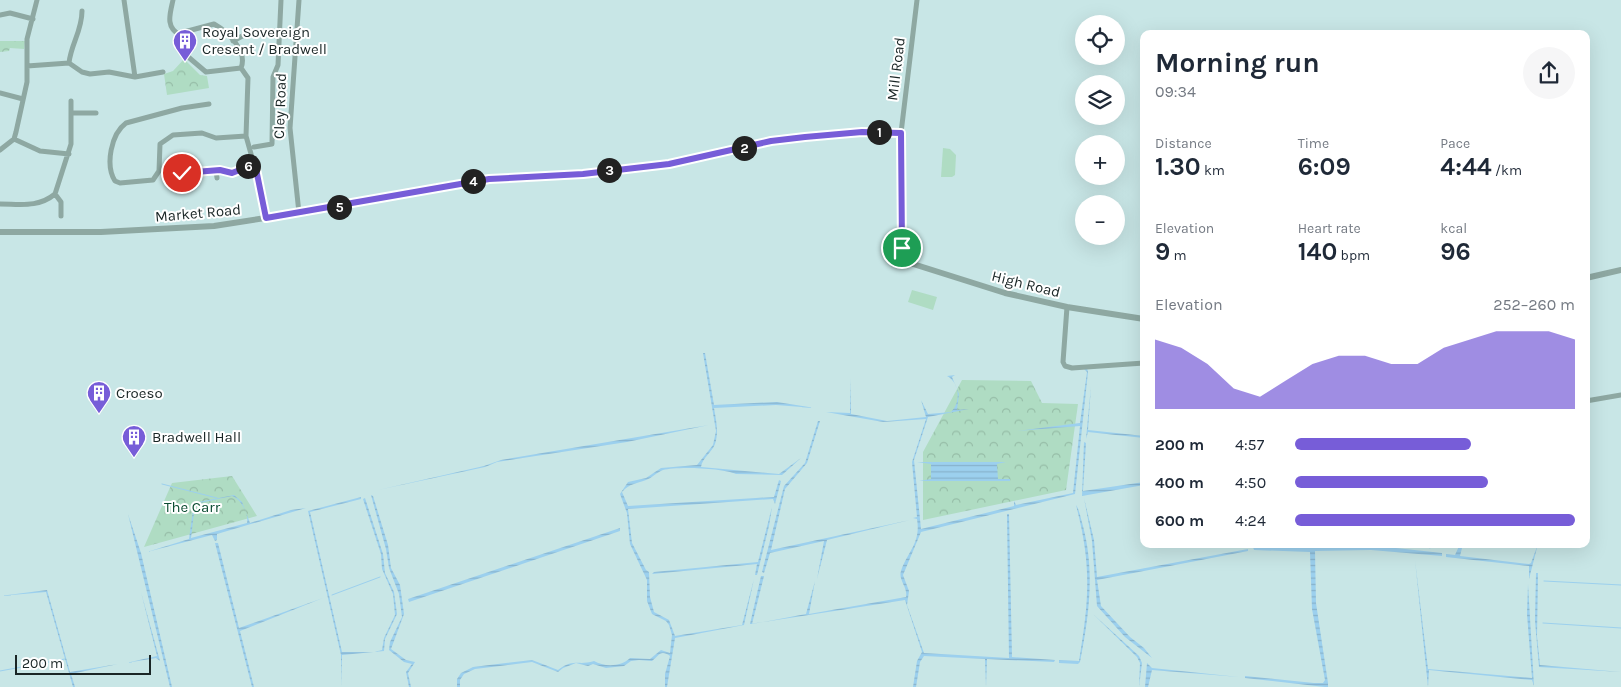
<!DOCTYPE html>
<html lang="en">
<head>
<meta charset="utf-8">
<style>
	:root { --surface:#fff; --page:#f6f6f7; --text:#1f2937; --muted:#747a83; --accent:#775dd8 }
	body { margin:0; font-family:Karla,sans-serif; background:var(--page); color:var(--text); height:100vh; display:flex; flex-direction:column; font-size:19px; white-space:nowrap }
	* { box-sizing:border-box; margin:0 }
	p { font-size:16px; color:var(--muted) }
	.icon { flex:none; width:28px; height:28px; fill:none; stroke:currentColor; stroke-width:2; stroke-linecap:round; stroke-linejoin:round }
	.map { position:relative; flex:1; overflow:hidden }
	.panel { position:absolute; left:1140px; top:30px; width:450px; height:518px; display:flex; flex-direction:column; background:var(--surface); border-radius:10px; box-shadow:0 5px 20px #0002 }
	.panel>* { flex:none }
	.buttons { position:absolute; left:1075px; top:15px; display:grid; gap:10px }
	.buttons a { display:grid; place-items:center; width:50px; height:50px; border-radius:50%; background:var(--surface); box-shadow:0 5px 20px #0002; font-size:25px }
	.scale { position:absolute; left:15px; bottom:12px; width:136px; box-sizing:border-box; padding-left:5px; border:2px solid #1a2626; border-top:0; font-size:14px; line-height:18px; white-space:nowrap; color:#1a2626; -webkit-text-stroke:4px #fff; paint-order:stroke }
	.pin { position:absolute; display:grid; place-items:center; width:42px; height:42px; color:#fff; margin:-21px; border:2px solid #fff; border-radius:50%; box-shadow:0 1px 5px #0007 }
	.km { position:absolute; width:25px; height:25px; margin:-12px; border-radius:50%; background:#222; color:#fff; font-size:14px; line-height:25px; text-align:center }
	.round { display:grid; place-items:center; flex:none; width:52px; height:52px; border-radius:26px; background:var(--page) }
	.overview { display:flex; align-items:center; justify-content:space-between; height:85px; padding:0 15px }
	h1 { font-size:28px; font-weight:700; line-height:38px }
	.metrics { display:grid; grid-template-columns:repeat(3,1fr); gap:8px; height:85px; padding:5px 15px }
	.metrics div { display:grid; align-content:center }
	.metrics b { font-size:25px; font-weight:700 }
	.metrics small { font-size:14px; font-weight:400 }
	.metrics p { font-size:14px }
	.chart { height:140px; padding:10px 15px }
	.chart p { display:flex; justify-content:space-between }
	.chart svg { width:100%; height:90px; margin-top:5px; fill:var(--accent); opacity:.7 }
	ul { padding:0 15px; list-style:none; font-size:16px }
	li { display:grid; grid-template-columns:80px 60px 1fr; align-items:center; height:38px }
	li i { height:12px; border-radius:6px; background:var(--accent) }
	.map>svg:first-child { display:block }
	.forest { fill:url(#forest-crowns) }
	.garden { fill:#afdcc3 }
	.water { fill:url(#water-rules); fill-rule:evenodd }
	.lines { fill:none; stroke-linecap:round; stroke-linejoin:round }
	.stream { stroke:#9cd0ee; stroke-width:1 }
	.minor { stroke:#8ea8a2; stroke-width:5 }
	.tertiary { stroke:#8ea8a2; stroke-width:6 }
	.route-casing { stroke:#fff; stroke-width:10 }
	.route { stroke:#775dd8; stroke-width:6 }
	.labels { text-anchor:middle; dominant-baseline:central; stroke-width:4; stroke-linejoin:round; paint-order:stroke }
	.poi-label { font-size:15px; fill:#1a2626; stroke:#fff; text-anchor:start }
	.street-label { font-size:15px; fill:#1a2626; stroke:#fff }
	.park-label { font-size:15px; fill:#0a4c31; stroke:#fff }
</style>
</head>
<body>
<div class="map">
<svg width="1621" height="687" viewBox="0 0 1621 687">
	<defs>
		<pattern id="forest-crowns" width="20" height="18" patternUnits="userSpaceOnUse" patternTransform="scale(1.25)"><rect width="20" height="18" fill="#afdcc3"/><path d="M2 6a3 3 0 1 1 6 0M12 15a3 3 0 1 1 6 0" fill="none" stroke="#96bda7"/></pattern>
		<pattern id="water-rules" width="6" height="5" patternUnits="userSpaceOnUse" patternTransform="scale(1.25)"><rect width="6" height="5" fill="#9cd0ee"/><path d="M0 2.5h6" fill="none" stroke="#86b2cc"/></pattern>
	</defs>
	<rect width="100%" height="100%" fill="#c8e6e6"/>
	<!-- forest -->
	<path class="forest" d="M0,41H25L24,49L10,48L9,51L0,52Z
		M184,59L200,75L207,76L209,88L167,95L164,74L173,71Z
		M962,380L1031,381L1042,403L1078,404L1066,490L923,520V452Z
		M232,476L257,516L144,547L172,483Z"/>
	<!-- garden -->
	<path class="garden" d="M943,148L950,149L956,155L955,175L952,177H941Z
		M912,290L937,297L933,310L908,302Z"/>
	<!-- water -->
	<path class="water" d="M703,353H705L714,405L777,402L815,408L776,405L714,408C716,420 719,432 715,444C712,452 702,458 701,467L779,474L801,458L782,475L736,474C723,468 677,466 663,470C657,472 652,478 646,480C636,484 630,483 622,492L628,506L774,497L779,480L781,481L775,504L773,499L628,509L632,543L646,570L649,572L650,597L654,612L669,620L675,636L742,625L754,579L744,625L675,638L667,687H665V674L670,656C660,649 659,656 652,661L639,660L631,661L624,666L606,668L593,664L588,666L576,663L563,668L558,672L532,662L475,669L464,674L460,680V687H457V679L461,673L473,667L532,660L558,670C574,658 579,666 594,661C604,667 621,667 630,658L650,659L661,650L670,653L672,635L669,625L666,621L652,614L647,601V580L630,544L627,513L620,494L628,482L646,478L661,468L697,465L713,445L716,431Z
		M1083,368H1087L1088,372L1075,494L921,532L903,575L909,591L907,605L924,653L1009,658L1007,514H1009L1012,657L1055,660L1054,662L987,659L986,687L985,659L924,656L920,662L916,687H913L917,661L922,652L905,600L750,624L761,576H764L752,624L806,614L815,581L809,614L906,597C908,587 898,580 901,571C908,551 921,543 917,519L913,518L917,517L912,462L926,419L883,422L826,412L850,413L851,378V414L887,421L926,417L921,400L928,414L951,412C961,402 960,383 947,376L955,375L952,377L959,394L957,410L969,409L928,417L914,460L921,529L1014,506V501L1016,505L1073,493L1080,426L1017,431L1080,423L1087,372Z
		M1091,386L1088,430L1144,436V438L1088,432L1086,439Z
		M818,421H820L807,463L785,489L771,550L910,520L827,540L817,579L824,541L770,553L764,573L762,572L784,486L805,463Z
		M709,425L627,442L497,462L485,467L378,490L484,466L501,460Z
		M1084,442L1086,443L1083,491L1144,482V485L1082,496Z
		M917,462H1006L997,464L998,479H1010V481H919L931,479V464Z
		M234,495L242,502L250,523L291,510L306,508L217,534V540L215,541L212,535L147,552L189,539L194,503ZM232,496C241,499 249,514 247,523L191,538L195,504Z
		M371,495L373,496L388,545L391,568L400,585L404,614L391,649L406,660L415,662L408,673L411,687H409L406,672L412,664L404,662L389,650L390,642L402,617L399,594L389,568L386,549Z
		M361,497V499L310,512L342,652H374L382,650L384,638L395,615L393,594L382,569L381,554L363,499L365,498L383,554L385,573L394,592L397,614L385,639L384,651L342,655L341,687V655L308,511Z
		M1084,498L1094,540L1097,577L1248,549V551L1097,580L1101,606L1130,637L1144,648L1152,658L1125,637L1097,606L1092,541Z
		M1076,505C1079,509 1081,519 1083,526C1095,572 1089,616 1080,662L1078,664L1059,663V660L1079,661C1089,600 1092,566 1076,505Z
		M772,507L769,526L757,575H755L757,564L652,574L654,572L758,562Z
		M128,514L141,553L172,687H170Z
		M620,528V531L409,602L408,599Z
		M215,543H218L239,628L323,598L240,631L254,687H252Z
		M1252,544L1256,548L1340,547L1344,544V547L1394,548L1397,544L1396,548L1442,553V556L1371,550L1315,551L1316,603L1328,683V687H1325L1245,678V676L1314,683H1323L1325,680L1312,609L1310,552L1254,550Z
		M1460,544H1463L1460,556L1529,564L1531,563L1538,544L1529,579V566L1446,557V554L1455,555Z
		M1415,560L1428,669L1532,678L1527,614L1528,584L1534,686L1532,680L1429,670L1428,687Z
		M1536,573H1538L1537,636L1540,665L1621,672L1539,667L1535,621Z
		M47,590L70,672L118,664L71,674L75,687H73L46,592L0,596Z
		M141,592L160,661L156,658L126,663L157,656Z
		M1093,614L1139,656L1142,663L1139,687L1140,663L1137,657Z
		M1147,663L1152,668L1239,677L1152,670L1148,687H1145Z"/>
	<g class="lines">
		<!-- stream -->
		<path class="stream" d="M162,484L217,498
			M1430,548L1431,544
			M1544,581L1621,585
			M332,595L380,577
			M1543,623L1621,628
			M0,671L65,659"/>
		<!-- minor -->
		<path class="minor" d="M124,0L135,77
			M173,0C170,14 165,27 180,35
			M0,15L10,13L33,19
			M214,24C228,32 248,51 241,68L206,72L180,50L179,38L184,32Z
			M233,41L248,33H279
			M69,63L82,72L90,74L109,72L135,77L163,72
			M27,66L69,63C71,44 82,31 82,11
			M241,68L248,78L246,136L260,186L266,218
			M0,93L23,99
			M209,104L182,108L126,123C111,134 105,165 115,181L120,183L153,180L159,171L160,144L173,135L202,133L216,138L246,136
			M72,113H96
			M901,133L917,0
			M14,139L40,151L69,154
			M254,147L272,144L273,77L278,65L281,0
			M0,150L14,139L16,132L27,82V39L37,0
			M216,170L217,178
			M182,173L220,170L232,173L255,164
			M55,194L61,202V216
			M0,204C20,204 38,208 55,194L71,144V101
			M299,213L290,128L299,0
			M1067,307L1063,362L1065,366L1072,368L1144,363
			M1586,401L1621,395"/>
		<!-- tertiary -->
		<path class="tertiary" d="M0,232H101L214,226L342,206L445,185L489,179L583,174L669,164L771,141L805,137L862,132L901,133V240L903,256L910,263L1005,293L1067,307L1144,319
			M1586,278L1621,270"/>
	</g>
	<g class="lines">
		<!-- route casing -->
		<g class="route-casing">
			<path id="route" d="M182,173L220,170L232,173L255,164L266,218L489,179L583,174L669,164L771,141L805,137L862,132L901,133L902,248"/>
		</g>
		<!-- route -->
		<use href="#route" class="route"/>
	</g>
	<!-- icons -->
	<defs>
		<g id="building-pin" transform="scale(1.25)"><path d="M0 17L-7.5 6A9.5 9.5 0 1 1 7.5 6Z" fill="#775dd8" stroke="#fff"/><path d="M-4-6H4V6H1V3H-1V6H-4ZM-2.5-4.3h1.7v1.8h-1.7ZM.8-4.3h1.7v1.8H.8ZM-2.5-1h1.7V.8h-1.7ZM.8-1h1.7V.8H.8Z" fill="#fff"/></g>
	</defs>
	<g fill-rule="evenodd">
		<use href="#building-pin" x="185" y="41"/>
		<use href="#building-pin" x="99" y="393"/>
		<use href="#building-pin" x="134" y="437"/>
	</g>
	<g class="labels">
		<!-- poi labels -->
		<g class="poi-label">
			<text x="202" y="32">Royal Sovereign<tspan x="202" dy="17">Cresent / Bradwell</tspan></text>
			<text x="116" y="393">Croeso</text>
			<text x="152" y="437">Bradwell Hall</text>
		</g>
		<!-- street labels -->
		<g class="street-label">
			<text transform="translate(896 69) rotate(-83)">Mill Road</text>
			<text transform="translate(280 106) rotate(-88)">Cley Road</text>
			<text transform="translate(198 213) rotate(-5)">Market Road</text>
			<text transform="translate(1026 284) rotate(14)">High Road</text>
		</g>
		<!-- park labels -->
		<g class="park-label">
			<text x="192" y="507">The Carr</text>
		</g>
	</g>
</svg>
<div class="buttons">
<a><svg class="icon" aria-label="locate" viewBox="0 0 24 24"><circle cx="12" cy="12" r="6"/><path d="M12 2v4M12 18v4M2 12h4M18 12h4"/></svg></a>
<a><svg class="icon" aria-label="layers" viewBox="0 0 24 24"><path d="M12 4l9 5-9 5-9-5zM3 14l9 5 9-5"/></svg></a>
<a>+</a>
<a>−</a>
</div>
<div class="scale">200 m</div>
<div class="pin" style="left:902px;top:248px;background:#1e9e55"><svg class="icon" aria-label="arrive" viewBox="0 0 24 24"><path d="M6 21V4h12l-3 4 3 4H6"/></svg></div>
<div class="pin" style="left:182px;top:173px;background:#d93025"><svg class="icon" aria-label="check" viewBox="0 0 24 24"><path d="M5 12l5 5 9-10"/></svg></div>
<b class="km" style="left:879px;top:132px">1</b>
<b class="km" style="left:744px;top:148px">2</b>
<b class="km" style="left:609px;top:170px">3</b>
<b class="km" style="left:473px;top:181px">4</b>
<b class="km" style="left:339px;top:207px">5</b>
<b class="km" style="left:248px;top:166px">6</b>
<section class="panel">
<div class="overview"><div><h1>Morning run</h1><p>09:34</p></div><a class="round"><svg class="icon" aria-label="share" viewBox="0 0 24 24"><path d="M12 15V3M7 8l5-5 5 5M5 13v7h14v-7"/></svg></a></div>
<div class="metrics">
<div><p>Distance</p><b>1.30<small> km</small></b></div>
<div><p>Time</p><b>6:09</b></div>
<div><p>Pace</p><b>4:44<small> /km</small></b></div>
</div>
<div class="metrics">
<div><p>Elevation</p><b>9<small> m</small></b></div>
<div><p>Heart rate</p><b>140<small> bpm</small></b></div>
<div><p>kcal</p><b>96</b></div>
</div>
<div class="chart"><p><span>Elevation</span>252–260 m</p>
<svg viewBox="0 0 160 44" preserveAspectRatio="none"><path d="M0 44V10L10 14L20 22L30 34L40 38L50 30L60 22L70 18L80 18L90 22L100 22L110 14L120 10L130 6L140 6L150 6L160 10V44z"/></svg>
</div>
<ul>
<li><b>200 m</b>4:57<i style="width:63%"></i></li>
<li><b>400 m</b>4:50<i style="width:69%"></i></li>
<li><b>600 m</b>4:24<i style="width:100%"></i></li>
</ul>
</section>
</div>
</body>
</html>
